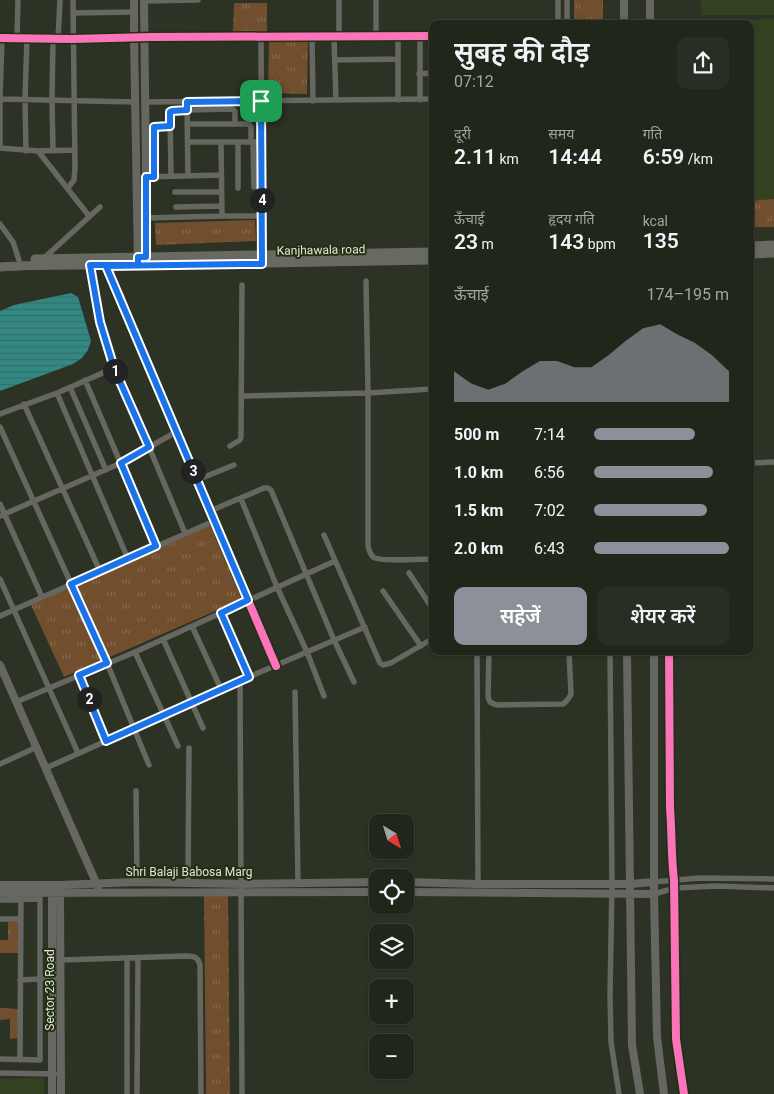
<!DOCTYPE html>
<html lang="hi">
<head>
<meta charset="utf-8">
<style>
	:root { --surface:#21261b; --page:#292e24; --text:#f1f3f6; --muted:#a2a5a3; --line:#3e433a; --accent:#8c9099 }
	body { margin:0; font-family:Roboto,"Noto Sans Devanagari",sans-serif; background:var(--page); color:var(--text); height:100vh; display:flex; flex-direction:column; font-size:19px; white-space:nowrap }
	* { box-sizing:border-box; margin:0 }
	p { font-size:16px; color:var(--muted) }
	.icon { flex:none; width:28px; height:28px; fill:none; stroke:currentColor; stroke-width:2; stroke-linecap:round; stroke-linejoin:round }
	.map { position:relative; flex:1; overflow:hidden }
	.side { position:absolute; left:429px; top:20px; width:325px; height:635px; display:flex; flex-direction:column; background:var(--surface); border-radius:10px; box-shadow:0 1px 4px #0004,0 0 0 1px var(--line) }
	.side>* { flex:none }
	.needle { width:32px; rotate:142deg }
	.buttons { position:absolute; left:369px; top:814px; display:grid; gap:10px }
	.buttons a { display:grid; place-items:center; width:45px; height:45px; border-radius:10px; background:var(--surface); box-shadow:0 1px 4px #0004,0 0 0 1px var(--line); font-size:25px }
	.pin { position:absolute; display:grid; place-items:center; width:42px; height:42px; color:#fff; margin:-21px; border-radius:10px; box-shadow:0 2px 8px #0006 }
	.km { position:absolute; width:25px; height:25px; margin:-12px; border-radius:50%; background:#222; color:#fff; font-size:14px; line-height:25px; text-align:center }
	.round { display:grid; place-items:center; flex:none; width:52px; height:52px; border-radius:10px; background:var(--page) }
	.summary { display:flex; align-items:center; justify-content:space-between; height:85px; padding:0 25px }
	h1 { font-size:28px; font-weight:600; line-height:38px }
	.stats { display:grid; grid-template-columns:repeat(3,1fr); gap:8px; height:85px; padding:5px 25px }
	.stats div { display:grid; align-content:center }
	.stats b { font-size:21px; font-weight:600 }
	.stats small { font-size:14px; font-weight:400 }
	.stats p { font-size:14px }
	.chart { height:140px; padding:10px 25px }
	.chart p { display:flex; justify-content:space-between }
	.chart svg { width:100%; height:90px; margin-top:5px; fill:var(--accent); opacity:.7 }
	.primary-button { display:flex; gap:10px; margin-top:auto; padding:10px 25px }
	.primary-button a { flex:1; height:58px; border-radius:10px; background:var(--accent); color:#fff; font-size:20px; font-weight:600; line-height:58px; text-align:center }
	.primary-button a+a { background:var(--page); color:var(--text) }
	ul { padding:0 25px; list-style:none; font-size:16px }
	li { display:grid; grid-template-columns:80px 60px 1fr; align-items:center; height:38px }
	li i { height:12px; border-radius:6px; background:var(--accent) }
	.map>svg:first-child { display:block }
	.built { fill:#344121 }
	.grass { fill:url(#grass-tufts) }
	.garden { fill:#714f2e }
	.water { fill:url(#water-rules) }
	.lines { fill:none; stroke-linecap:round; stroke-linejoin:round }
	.minor { stroke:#676761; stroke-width:5.5 }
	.tertiary { stroke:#676761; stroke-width:8 }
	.secondary { stroke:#686960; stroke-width:9 }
	.cycleway-casing { stroke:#232e14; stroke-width:11 }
	.cycleway { stroke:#fb73b8; stroke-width:8 }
	.route-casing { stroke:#fff; stroke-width:10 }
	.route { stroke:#1a73e8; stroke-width:6 }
	.labels { text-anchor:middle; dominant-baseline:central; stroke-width:4; stroke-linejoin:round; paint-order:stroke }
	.street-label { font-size:12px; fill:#dee5d5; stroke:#232e14 }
</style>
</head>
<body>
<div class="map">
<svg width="774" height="1094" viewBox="0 0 774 1094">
	<defs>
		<pattern id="grass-tufts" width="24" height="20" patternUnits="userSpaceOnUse" patternTransform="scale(1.25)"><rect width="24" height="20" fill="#714f2e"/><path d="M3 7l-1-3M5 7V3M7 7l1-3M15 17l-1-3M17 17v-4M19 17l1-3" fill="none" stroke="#85684b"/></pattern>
		<pattern id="water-rules" width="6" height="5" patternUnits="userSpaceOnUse" patternTransform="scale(1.25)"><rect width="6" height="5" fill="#328884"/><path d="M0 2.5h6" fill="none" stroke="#396d69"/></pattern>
	</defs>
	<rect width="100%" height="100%" fill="#2c3224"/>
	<!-- built -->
	<path class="built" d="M701,0H774V15H701Z
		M774,19V227H750V24H677V21Z
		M44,1078V1094H0V1079Z"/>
	<!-- grass -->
	<path class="grass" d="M574,0H603V24H574Z
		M234,3H267V32H233Z
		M269,42H308L307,94L268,93Z
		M774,199V227H750V201Z
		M255,220L256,241L156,245L155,223Z
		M213,524L245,598L64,677L31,605Z
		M228,895L230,1094H206L204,896Z
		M8,922H19V953H0V940H8Z
		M0,997V1008L19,1009L20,1038L10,1039V1019L0,1020Z"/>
	<!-- garden -->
	<path class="garden" d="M750,84H752L754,89L755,195L750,196Z"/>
	<!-- water -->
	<path class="water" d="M71,293L78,297L91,341L88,350L82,358L73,364L0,391V311L14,305Z"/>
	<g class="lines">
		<!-- minor -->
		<path class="minor" d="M339,0V37
			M376,0V37
			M558,0V24
			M567,0V24
			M144,1L198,0
			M73,13L134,12
			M261,37L262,258
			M312,37L313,101
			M334,37L336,100
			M398,37V100
			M420,37V100
			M0,38L72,39L150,37L432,36
			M17,38L18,0
			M58,39L60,0
			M335,60L398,59
			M419,74L432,73
			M0,99L135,102
			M145,102L432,99
			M187,108L188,176
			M187,124H249L251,127V142
			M188,142H262
			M221,142L222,216
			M238,142V188
			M253,142L254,187
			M0,148V99L2,38
			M0,148L38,151L75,150
			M26,151L25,99L27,38
			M38,151L89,216
			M53,151L52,100L53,39
			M171,176L170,114L171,112L187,110L232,109L235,111V124
			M146,177L221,175
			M154,177L153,128L155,127L170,126
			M68,188L74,180L75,168L73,0
			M175,192H221
			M176,207L222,206
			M146,218L222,216H262
			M0,224L13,242L19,260
			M43,259L100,207
			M90,265L100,322L114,368L149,447L185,533
			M106,266L276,666
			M366,281L368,393V546C369,550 370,554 373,557C379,562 422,559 432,559
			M85,380L156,546
			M70,387L106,470
			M57,393L128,559
			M242,396L368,393L432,389
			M24,404L100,571
			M0,414L57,393L114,368
			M0,427L107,663L149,765
			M230,446L240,440L241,437L242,285
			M750,463L774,462
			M197,480L234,465
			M241,499L277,587L307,652L324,696
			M0,504L42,597
			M210,511L264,488H268L271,490L334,640L354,682
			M0,516L121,463L176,432
			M324,535L380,663L383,665L391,663L432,639
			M409,573L432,608
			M0,579L78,753
			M383,591L421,646
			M221,613L249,677
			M0,616L214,521
			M192,626L221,689
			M163,639L203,728
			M477,651L478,884
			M489,651L488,696C489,703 492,704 498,705L563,704C567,701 569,699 571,694L569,651
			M610,651L612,884L610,994L611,1042L619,1094
			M669,651L670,808C672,832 671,856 674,880L676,1039L684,1094
			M135,652L178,746
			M79,675L106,741
			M240,681L242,1094
			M295,692L298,883
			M16,702L135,652L335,561
			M0,764L37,747
			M46,768L249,677L365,627
			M136,791L137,882
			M654,882L699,878L774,879
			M188,883L189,748
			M654,894L675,888L716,886L774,888
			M0,900L40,899V979L55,978
			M0,919H21
			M127,959V1094
			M61,960L186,956C194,956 198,957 200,965L201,1094
			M0,1059L40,1060V979L20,980
			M20,1060L21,899
			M0,1073L55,1074
			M137,1094L138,958"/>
		<!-- tertiary -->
		<path class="tertiary" d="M134,0V38L138,263
			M144,0L147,261
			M624,0V24
			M650,0V24
			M627,651L632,1045L640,1094
			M654,651V894L657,1037L664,1094
			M0,665L98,887
			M405,882L478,884H630L654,882
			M0,885H60L137,882L242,884L378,882
			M60,890L61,1094
			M405,892L654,894
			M0,893L378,892
			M52,1094V889"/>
		<!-- secondary -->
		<path class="secondary" d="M750,246L774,245
			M750,254L774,253
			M35,259L432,252
			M0,267C53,263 106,266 159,265C250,264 341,262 432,260"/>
		<!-- cycleway casing -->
		<g class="cycleway-casing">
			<path id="cycleway" d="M0,38L72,39L150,37L432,36
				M106,266L276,666
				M669,651L670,808C672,832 671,856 674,880L676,1039L684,1094"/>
		</g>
		<!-- cycleway -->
		<use href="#cycleway" class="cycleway"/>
	</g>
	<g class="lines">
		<!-- route casing -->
		<g class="route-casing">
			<path id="route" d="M261,101L187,102V110L172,111L170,112V126L154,127V177H146V257H138V265H90L100,322L114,368L149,447L121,463L156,546L71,584L107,663L79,675L106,741L249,677L221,613L248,600L106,266L243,264H262L261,101"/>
		</g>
		<!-- route -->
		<use href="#route" class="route"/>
	</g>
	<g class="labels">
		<!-- street labels -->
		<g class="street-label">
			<text transform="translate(321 250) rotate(-1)">Kanjhawala road</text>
			<text x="189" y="872">Shri Balaji Babosa Marg</text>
			<text transform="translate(50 990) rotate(-90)">Sector 23 Road</text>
		</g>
	</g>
</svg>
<div class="buttons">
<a><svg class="needle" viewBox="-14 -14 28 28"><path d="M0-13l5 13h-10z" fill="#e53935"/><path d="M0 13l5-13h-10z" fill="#a2a5a3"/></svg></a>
<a><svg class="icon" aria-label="locate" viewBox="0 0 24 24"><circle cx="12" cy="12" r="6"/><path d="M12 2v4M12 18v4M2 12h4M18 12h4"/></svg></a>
<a><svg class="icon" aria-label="layers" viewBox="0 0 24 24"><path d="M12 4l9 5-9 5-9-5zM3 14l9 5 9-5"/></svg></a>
<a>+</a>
<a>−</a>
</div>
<div class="pin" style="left:261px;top:101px;background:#1e9e55"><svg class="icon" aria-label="arrive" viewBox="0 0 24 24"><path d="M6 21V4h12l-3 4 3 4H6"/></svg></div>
<b class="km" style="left:115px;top:371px">1</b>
<b class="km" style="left:89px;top:699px">2</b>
<b class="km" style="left:193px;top:471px">3</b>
<b class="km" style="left:262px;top:200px">4</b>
<section class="side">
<div class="summary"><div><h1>सुबह की दौड़</h1><p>07:12</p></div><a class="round"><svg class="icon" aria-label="share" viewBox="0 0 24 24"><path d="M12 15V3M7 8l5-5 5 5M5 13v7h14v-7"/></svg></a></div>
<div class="stats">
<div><p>दूरी</p><b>2.11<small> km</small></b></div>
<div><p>समय</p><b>14:44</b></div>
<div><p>गति</p><b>6:59<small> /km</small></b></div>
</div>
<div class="stats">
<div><p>ऊँचाई</p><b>23<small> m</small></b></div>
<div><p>हृदय गति</p><b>143<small> bpm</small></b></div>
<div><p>kcal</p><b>135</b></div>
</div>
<div class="chart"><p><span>ऊँचाई</span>174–195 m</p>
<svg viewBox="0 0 160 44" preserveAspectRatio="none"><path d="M0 44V29L10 35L20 38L30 35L40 29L50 24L60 24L70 27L80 27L90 21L100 14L110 8L120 6L130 11L140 15L150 21L160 29V44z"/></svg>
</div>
<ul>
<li><b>500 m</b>7:14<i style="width:75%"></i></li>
<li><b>1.0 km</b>6:56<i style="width:88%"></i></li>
<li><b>1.5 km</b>7:02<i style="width:84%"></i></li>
<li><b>2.0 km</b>6:43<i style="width:100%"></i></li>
</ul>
<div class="primary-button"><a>सहेजें</a><a>शेयर करें</a></div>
</section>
</div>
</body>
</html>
